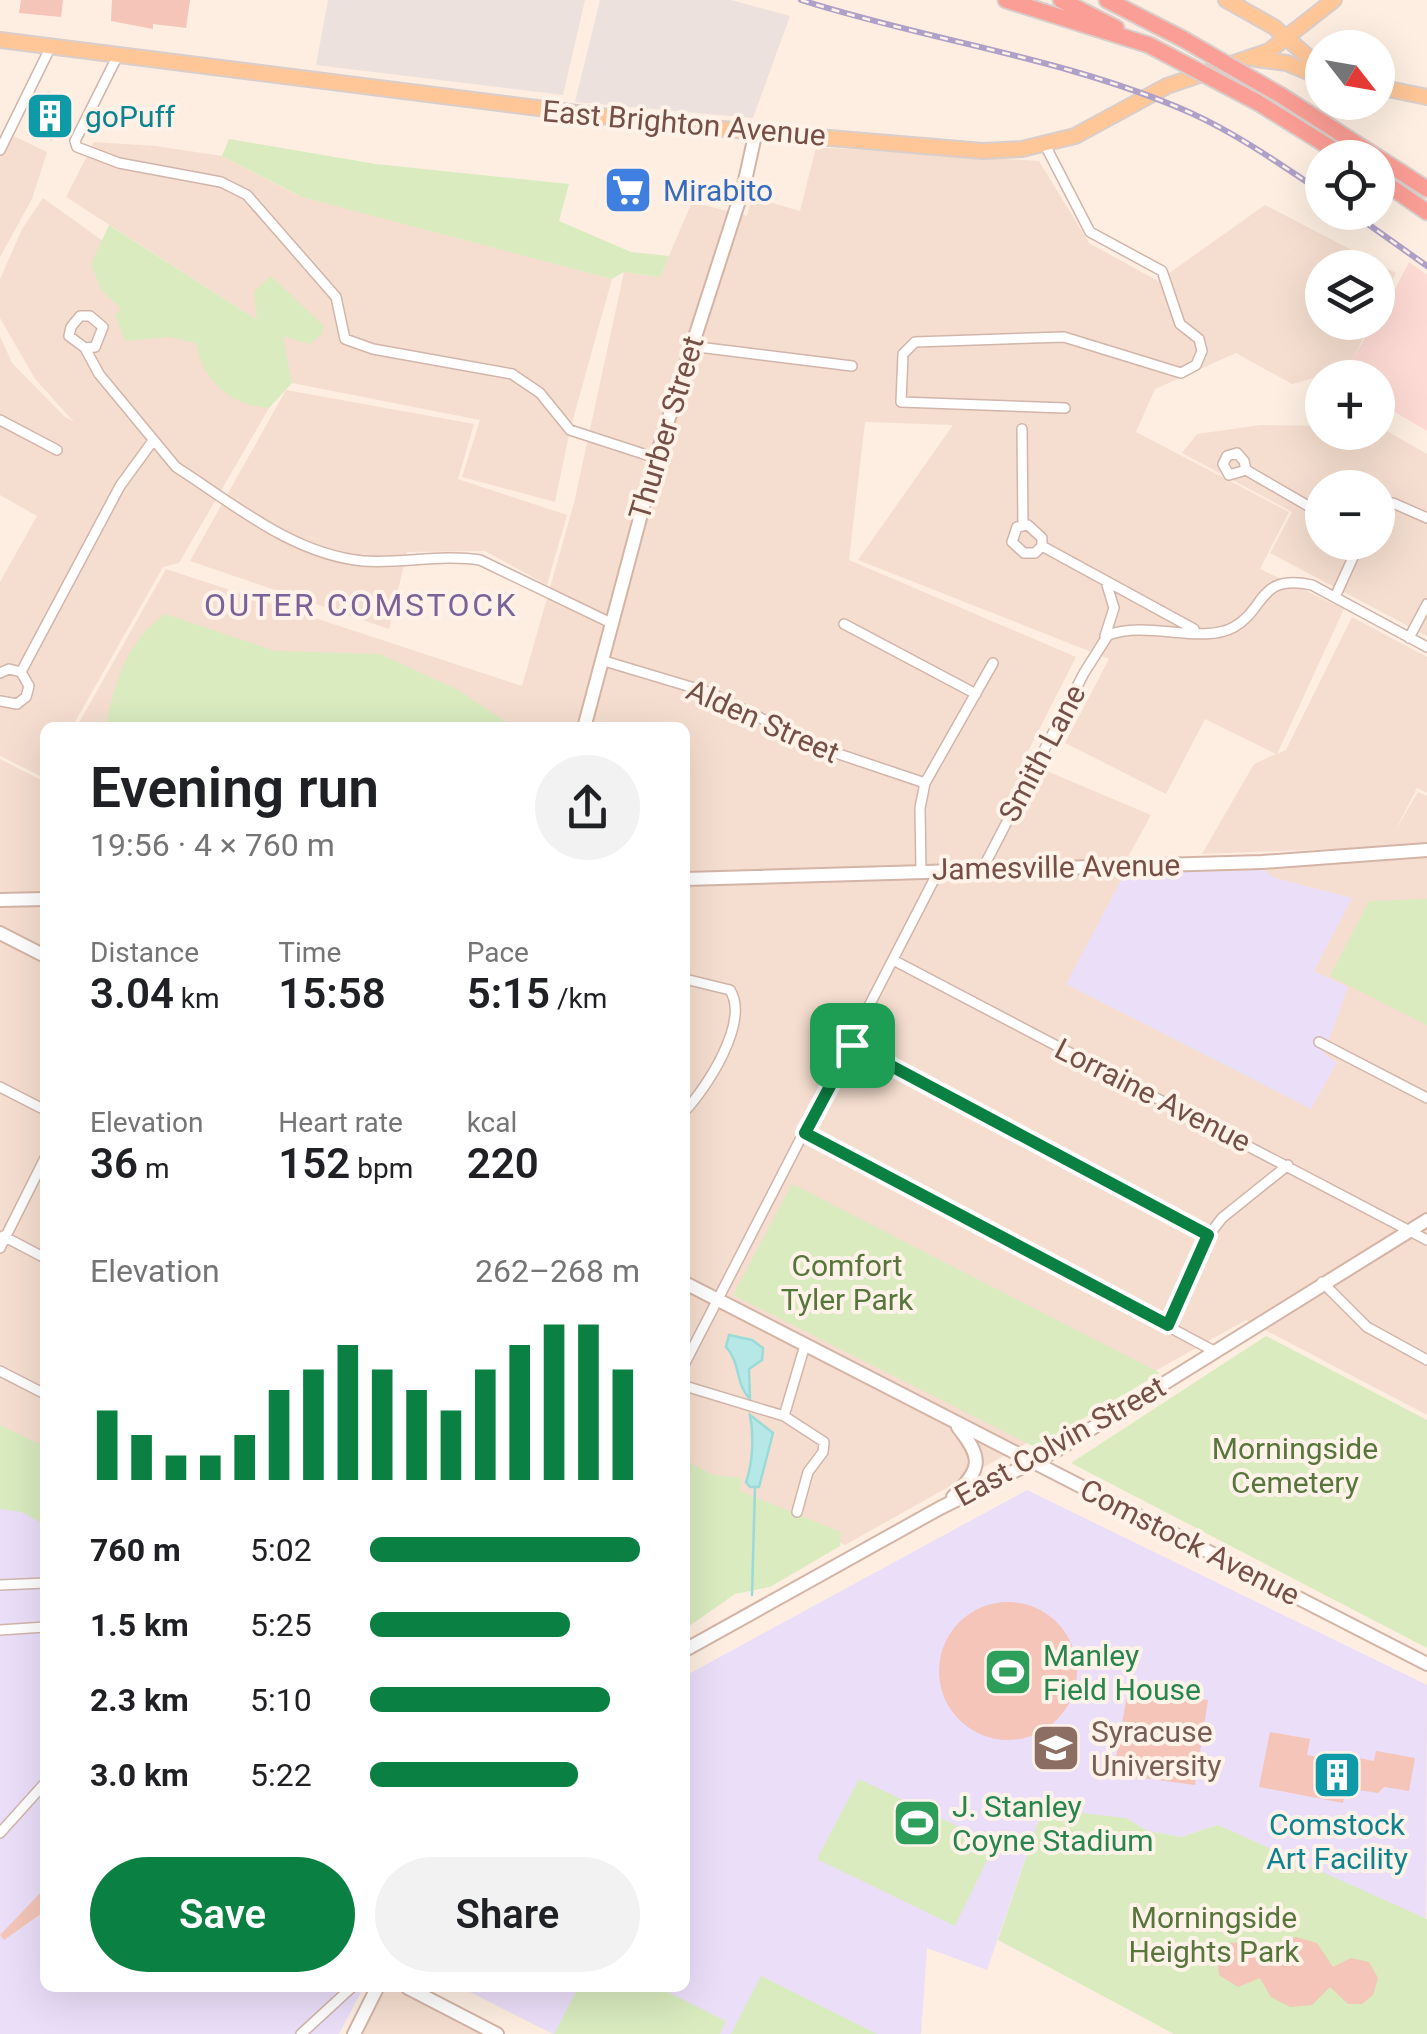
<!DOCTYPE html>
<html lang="en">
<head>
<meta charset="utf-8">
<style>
	:root { --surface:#fff; --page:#f2f2f2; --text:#202124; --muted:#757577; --accent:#0b8043 }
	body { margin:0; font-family:Roboto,sans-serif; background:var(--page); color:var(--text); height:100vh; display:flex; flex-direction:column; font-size:38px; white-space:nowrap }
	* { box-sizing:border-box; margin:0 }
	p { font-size:32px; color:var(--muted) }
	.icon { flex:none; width:55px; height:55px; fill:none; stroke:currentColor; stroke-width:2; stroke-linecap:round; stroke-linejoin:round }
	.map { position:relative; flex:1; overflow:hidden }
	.side { position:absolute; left:40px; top:722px; width:650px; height:1270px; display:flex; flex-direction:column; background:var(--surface); border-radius:15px; box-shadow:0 10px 40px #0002 }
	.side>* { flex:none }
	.needle { width:65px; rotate:121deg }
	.fabs { position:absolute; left:1305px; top:30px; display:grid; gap:20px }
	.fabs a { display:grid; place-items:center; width:90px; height:90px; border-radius:50%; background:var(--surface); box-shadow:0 10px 40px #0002; font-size:50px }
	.pin { position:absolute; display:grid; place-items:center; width:85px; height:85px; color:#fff; margin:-42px; border-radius:20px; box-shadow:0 5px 15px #0006 }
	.round { display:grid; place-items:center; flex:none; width:105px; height:105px; border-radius:52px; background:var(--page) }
	.summary { display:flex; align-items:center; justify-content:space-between; height:170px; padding:0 50px }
	h1 { font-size:55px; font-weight:600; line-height:75px }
	.metrics { display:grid; grid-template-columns:repeat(3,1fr); gap:15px; height:170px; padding:10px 50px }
	.metrics div { display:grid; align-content:center }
	.metrics b { font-size:42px; font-weight:600 }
	.metrics small { font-size:28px; font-weight:400 }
	.metrics p { font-size:28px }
	.chart { height:280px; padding:20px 50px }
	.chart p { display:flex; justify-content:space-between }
	.chart svg { width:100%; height:180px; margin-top:10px; stroke:var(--accent); stroke-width:6 }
	.button { display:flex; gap:20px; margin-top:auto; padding:20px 50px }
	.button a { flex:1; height:115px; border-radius:60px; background:var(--accent); color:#fff; font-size:40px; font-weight:600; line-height:115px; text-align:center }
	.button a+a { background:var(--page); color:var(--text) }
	ul { padding:0 50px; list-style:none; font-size:32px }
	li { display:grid; grid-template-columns:160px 120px 1fr; align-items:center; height:75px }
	li i { height:25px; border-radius:12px; background:var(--accent) }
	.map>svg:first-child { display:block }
	.residential { fill:#f5decf; fill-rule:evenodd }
	.commercial { fill:#fedad4 }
	.industrial { fill:#ece1dd }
	.education { fill:#ebdef9 }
	.green { fill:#d9ebbf }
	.water { fill:#b5e8e6; stroke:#9bdad9; stroke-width:2.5 }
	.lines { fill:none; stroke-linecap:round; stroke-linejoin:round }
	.stream { stroke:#9bdad9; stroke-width:2.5 }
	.building { fill:#f4c5b8 }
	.street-casing { stroke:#d1b5ab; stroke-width:12 }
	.secondary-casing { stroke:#d4b4a7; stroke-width:16 }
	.primary-casing { stroke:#d9cecb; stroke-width:18 }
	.highway-casing { stroke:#d9cecb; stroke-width:19 }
	.street { stroke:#fff; stroke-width:9 }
	.secondary { stroke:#fff; stroke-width:12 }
	.primary { stroke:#ffc697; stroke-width:14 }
	.highway { stroke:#fb9e95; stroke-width:15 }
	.rail-casing { stroke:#aea0c7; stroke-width:6 }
	.rail { stroke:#fff2e9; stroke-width:2.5; stroke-dasharray:8; stroke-linecap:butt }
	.highway-bridge-casing { stroke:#d9cecb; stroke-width:19; stroke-linecap:butt }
	.highway-bridge { stroke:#fb9e95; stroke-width:15 }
	.route-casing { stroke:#fff; stroke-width:20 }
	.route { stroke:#0b8043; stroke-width:12 }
	.labels { text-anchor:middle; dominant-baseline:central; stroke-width:8; stroke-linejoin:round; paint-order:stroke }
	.culture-label { font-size:30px; fill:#0d838f; stroke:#fff2e9; text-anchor:start }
	.street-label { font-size:30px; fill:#765047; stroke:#fff2e9 }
	.shop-label { font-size:30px; fill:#366cbe; stroke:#fff2e9; text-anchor:start }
	.park-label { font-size:30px; fill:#57763c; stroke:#fff2e9 }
	.leisure-label { font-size:30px; fill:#27864d; stroke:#fff2e9; text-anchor:start }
	.education-label { font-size:30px; fill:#785e54; stroke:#fff2e9; text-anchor:start }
	.neighbourhood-label { font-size:32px; letter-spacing:2.5px; fill:#7d629a; stroke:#fff2e9 }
</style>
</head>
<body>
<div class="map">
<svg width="1427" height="2034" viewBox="0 0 1427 2034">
	<rect width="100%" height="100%" fill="#fdeee1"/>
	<!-- residential -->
	<path class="residential" d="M3,131L47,152L32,199L0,257V137Z
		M94,142L156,146L222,156L297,195L612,279L570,430L555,502L462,477L480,420L292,383L282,336L66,197Z
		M816,147L1039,161L1089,243L1158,281L1265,205L1396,273L1378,310V268H1322V322L1371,323L1352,360L1332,373L1292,384L1236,353L1155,389L1136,432L1289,512L1260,569L1344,609L1277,754L1286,750L1352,617L1427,657V793L1417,788L1395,831L1418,792L1427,796V1415L1246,1320L845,1545L685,1468V728H76L166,569L522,686L574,503L624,272L660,277L692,202L747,216L752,197L800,211ZM865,422L953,425L858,560L1109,659L1065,743L1166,794L1205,719L1276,754L1254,764L1202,854L1387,847L1381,859L1118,875L1151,815L1023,761L1076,657L849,560Z
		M43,198L262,355L269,408L179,563L163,567L72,727L45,728L44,778L0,756V582L37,516L0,495V336L12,363L65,417L74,422L35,379L0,318V279L22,229Z
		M286,390L474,424L458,479L567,515L547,585L485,551L407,552L389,629L190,561Z
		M1261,425L1322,426V432H1378V426L1427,454V636L1270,553L1292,512L1182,453L1197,434ZM1322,488H1378V542H1322Z
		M0,759L45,782V1463L0,1441Z
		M377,1988H408L497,2034H353Z"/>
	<!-- commercial -->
	<path class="commercial" d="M1409,262L1427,275V431L1378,402V378L1342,377L1374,323L1378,322Z"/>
	<!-- industrial -->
	<path class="industrial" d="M328,0H585L563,95L316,65Z
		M600,0H731L790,16L753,118L575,102Z"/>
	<!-- education -->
	<path class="education" d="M1264,870L1275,878L1352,898L1314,971L1348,987L1324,1054L1337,1062L1311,1109L1066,984L1125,873Z
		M0,1453L45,1474V1988H363L339,2034H0Z
		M1027,1490L1427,1685L1426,1921L1218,1825L1181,1837L1148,1831L1126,1818L1038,1822L987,1970L927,1948L921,2034H553L462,1988H685V1676Z"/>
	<!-- green -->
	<path class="green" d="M229,139L376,164L569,184L559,221L631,252L669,256L660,277L624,272L612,279L302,197L222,156Z
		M109,225L257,320L254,292L271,276L323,325L322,334L309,344L283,336L292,383L269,408C232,406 202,381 196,343L169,337L125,341L115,315L121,309L101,289L91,264Z
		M165,614L275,651L380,654L458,690L514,727H105C116,682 125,643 165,614Z
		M1427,899V1025L1330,976L1369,901Z
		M792,1184L1160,1373L1035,1447L733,1295Z
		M1266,1336L1427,1420V1648L1071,1463Z
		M0,1425L45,1447V1525L22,1512L0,1509Z
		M685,1460L713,1475L741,1478L740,1491L841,1532L840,1546L770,1587L735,1594L685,1629Z
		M859,1779L995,1844L955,1926L817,1859Z
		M1065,1811L1126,1818L1148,1831L1181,1837L1218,1825L1427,1919V2034H1174L998,1940L1038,1822Z
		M761,1976L877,2034H731Z
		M578,1988H660L726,2021L720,2034H554Z"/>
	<!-- water -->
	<path class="water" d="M729,1335L752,1340L763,1348L762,1360L749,1369L750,1399C735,1384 741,1363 726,1347Z
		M750,1415L773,1433L759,1487H750L746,1482C753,1462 754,1436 750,1415Z"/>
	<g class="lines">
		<!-- stream -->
		<path class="stream" d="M752,1595L755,1487"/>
	</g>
	<!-- building -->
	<path class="building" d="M21,0H63L61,17L19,13Z
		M112,0H190L186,28L153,24V29L111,21Z
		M48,91L72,103L52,141L29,128Z
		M614,175L646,179L642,206L610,201Z
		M939 1671a69 69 0 1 1 138 0a69 69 0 1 1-138 0Z
		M1128,1690L1208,1700L1195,1785L1113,1774Z
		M1270,1732L1310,1739L1307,1755L1348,1763L1349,1756L1374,1761L1376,1751L1415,1758L1409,1791L1384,1787L1378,1793L1346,1788L1343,1803L1259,1787Z
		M45,1888V1911L4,1940L0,1935Z
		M1296,1937L1317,1943L1333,1967L1351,1958L1369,1962L1378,1978L1373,1995L1362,2004H1348L1330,1987L1312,2005L1290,2007L1271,1997L1260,1978L1238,1987L1219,1975L1217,1957L1228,1943L1250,1942L1264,1957L1275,1944Z"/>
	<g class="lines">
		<!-- street casing -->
		<g class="street-casing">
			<path id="street" d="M118,55L75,141L77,147L119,163L221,182L247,195L336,297L345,339L373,349L512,374L540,393L570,430L656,458
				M1045,145L1090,232L1162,271L1180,324L1199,339L1202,351L1196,365L1181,373L1064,337L915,342L903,354L901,402L1065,408
				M0,150L51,46
				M690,346L852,366
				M85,348L95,347L103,327L90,316H80L71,327L69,336L85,348L99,374L176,467C234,504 292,554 363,561C401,564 441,554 480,560L611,623
				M0,420L57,450
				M1022,429L1023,525
				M1246,470L1229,475L1223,464L1227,456L1237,453L1244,461L1246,470L1322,514
				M1378,511L1393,503L1427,518
				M1042,546L1035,553H1024L1012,542L1017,527L1028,525L1042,538V546L1194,629
				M1335,597L1360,542
				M844,624L976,694
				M1105,636L1114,608L1107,585
				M1409,638L1427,604
				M601,660L711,693L818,747L925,783
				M21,672L120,486L152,442
				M0,673L9,669L21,672L29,686L26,697L17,704L0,701
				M983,868L1084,673L1108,635C1147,620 1202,645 1234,627C1266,609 1258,573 1312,585L1427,647
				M921,871L920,808L925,783L993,663
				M895,961L1427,1240
				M685,979L730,990C750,1022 707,1087 685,1111
				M1319,1042L1427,1098
				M852,1045L1209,1235
				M0,1087L45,1110
				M805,1133L1214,1351
				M3,1236L45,1258
				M0,1248L45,1158
				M1322,1282L1367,1327L1427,1360
				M1168,1325L1209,1235L1222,1218L1288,1165
				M685,1363L939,870
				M0,1371L45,1394
				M685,1386L784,1416L824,1442L823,1452L808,1472L797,1512
				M784,1416L805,1345
				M0,1585L45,1583
				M0,1630L45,1627
				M0,1833L45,1783
				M301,2034L351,1988"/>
		</g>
		<!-- secondary casing -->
		<g class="secondary-casing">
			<path id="secondary" d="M584,728L656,458L744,185L756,131
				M685,879L1262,862L1427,850
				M0,900L45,899
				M0,933L45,956
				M685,1283L1427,1664
				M953,1497C982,1468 983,1459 958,1427
				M685,1650L940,1508L1057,1450L1427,1220
				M408,1988L497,2034
				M354,2034L377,1988"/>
		</g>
		<!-- primary casing -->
		<g class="primary-casing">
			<path id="primary" d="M1226,0L1274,27L1322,69
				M0,40L664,124L983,151L1022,149L1075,136L1167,86L1269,51L1334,0
				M1256,59L1287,63L1322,78
				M1378,87L1427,97"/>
		</g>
		<!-- highway casing -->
		<g class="highway-casing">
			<path id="highway" d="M1006,0L1149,45
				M1061,0L1116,28
				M1107,0L1183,39
				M1282,96L1427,189
				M1257,102L1347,158
				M1378,178L1427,212"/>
		</g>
		<!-- street -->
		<use href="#street" class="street"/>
		<!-- secondary -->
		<use href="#secondary" class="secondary"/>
		<!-- primary -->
		<use href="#primary" class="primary"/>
		<!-- highway -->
		<use href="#highway" class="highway"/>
		<!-- rail casing -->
		<g class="rail-casing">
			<path id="rail" d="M801,0C929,41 1067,58 1191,113C1237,134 1280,164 1322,192
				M1351,212L1427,266"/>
		</g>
		<!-- rail -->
		<use href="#rail" class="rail"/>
		<!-- highway-bridge casing -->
		<g class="highway-bridge-casing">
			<path id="highway-bridge" d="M1183,39L1282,96
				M1149,45L1257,102"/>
		</g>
		<!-- highway-bridge -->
		<use href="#highway-bridge" class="highway-bridge"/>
	</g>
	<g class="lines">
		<!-- route casing -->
		<g class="route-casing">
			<path id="route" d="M852,1045L1208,1235L1168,1325L805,1133Z"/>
		</g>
		<!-- route -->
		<use href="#route" class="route"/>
	</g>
	<!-- icons -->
	<defs>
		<g id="building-square" transform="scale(2.5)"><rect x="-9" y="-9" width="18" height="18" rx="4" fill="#0f9aa8" stroke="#fff2e9"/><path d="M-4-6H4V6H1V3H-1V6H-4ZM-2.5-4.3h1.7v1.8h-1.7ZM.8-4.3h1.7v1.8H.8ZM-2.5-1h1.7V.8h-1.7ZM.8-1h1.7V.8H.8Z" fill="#fff"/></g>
		<g id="supermarket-square" transform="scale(2.5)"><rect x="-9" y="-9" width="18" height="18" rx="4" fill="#3f7fe0" stroke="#fff2e9"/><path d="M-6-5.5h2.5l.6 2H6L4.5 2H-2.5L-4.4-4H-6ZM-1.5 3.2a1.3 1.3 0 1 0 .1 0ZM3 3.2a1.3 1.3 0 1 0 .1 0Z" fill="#fff"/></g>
		<g id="stadium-square" transform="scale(2.5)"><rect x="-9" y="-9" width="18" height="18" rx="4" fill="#2e9e5b" stroke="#fff2e9"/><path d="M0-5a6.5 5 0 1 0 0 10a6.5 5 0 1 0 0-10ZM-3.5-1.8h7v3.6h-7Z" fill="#fff"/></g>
		<g id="university-square" transform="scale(2.5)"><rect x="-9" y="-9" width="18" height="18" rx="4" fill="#8d6e63" stroke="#fff2e9"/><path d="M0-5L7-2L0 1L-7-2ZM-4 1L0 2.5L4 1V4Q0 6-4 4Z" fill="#fff"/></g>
	</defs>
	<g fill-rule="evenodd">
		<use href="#building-square" x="50" y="116"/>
		<use href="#supermarket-square" x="628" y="190"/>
		<use href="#stadium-square" x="1008" y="1672"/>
		<use href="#university-square" x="1056" y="1748"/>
		<use href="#building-square" x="1337" y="1775"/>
		<use href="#stadium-square" x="917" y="1823"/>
	</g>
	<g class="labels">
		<!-- culture labels -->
		<g class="culture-label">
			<text x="85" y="116">goPuff</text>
			<text x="1337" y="1824" text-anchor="middle">Comstock<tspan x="1337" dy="34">Art Facility</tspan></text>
		</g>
		<!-- street labels -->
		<g class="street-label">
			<text transform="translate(684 123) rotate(5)">East Brighton Avenue</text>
			<text transform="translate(666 428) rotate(-73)">Thurber Street</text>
			<text transform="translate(763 721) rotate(24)">Alden Street</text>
			<text transform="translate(1042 753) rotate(-62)">Smith Lane</text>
			<text transform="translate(1056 867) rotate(-1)">Jamesville Avenue</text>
			<text transform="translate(1153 1095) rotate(27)">Lorraine Avenue</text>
			<text transform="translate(1060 1441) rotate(-29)">East Colvin Street</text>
			<text transform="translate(1190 1542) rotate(27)">Comstock Avenue</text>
		</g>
		<!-- shop labels -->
		<g class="shop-label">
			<text x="663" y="190">Mirabito</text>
		</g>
		<!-- park labels -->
		<g class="park-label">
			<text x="847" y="1265">Comfort<tspan x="847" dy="34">Tyler Park</tspan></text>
			<text x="1295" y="1448">Morningside<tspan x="1295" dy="34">Cemetery</tspan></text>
			<text x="1214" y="1917">Morningside<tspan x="1214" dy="34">Heights Park</tspan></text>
		</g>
		<!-- leisure labels -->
		<g class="leisure-label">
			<text x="1043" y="1655">Manley<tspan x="1043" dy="34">Field House</tspan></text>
			<text x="952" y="1806">J. Stanley<tspan x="952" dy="34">Coyne Stadium</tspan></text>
		</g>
		<!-- education labels -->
		<g class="education-label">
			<text x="1091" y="1731">Syracuse<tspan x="1091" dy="34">University</tspan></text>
		</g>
		<!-- neighbourhood labels -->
		<g class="neighbourhood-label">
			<text x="361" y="605">OUTER COMSTOCK</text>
		</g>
	</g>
</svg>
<div class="fabs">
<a><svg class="needle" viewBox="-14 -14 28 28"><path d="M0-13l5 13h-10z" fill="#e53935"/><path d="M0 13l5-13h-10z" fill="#757577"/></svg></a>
<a><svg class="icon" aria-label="locate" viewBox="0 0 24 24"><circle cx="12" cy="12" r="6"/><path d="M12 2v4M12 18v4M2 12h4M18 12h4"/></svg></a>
<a><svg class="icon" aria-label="layers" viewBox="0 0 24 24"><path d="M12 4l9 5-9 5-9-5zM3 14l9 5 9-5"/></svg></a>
<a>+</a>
<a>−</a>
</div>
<div class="pin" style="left:852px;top:1045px;background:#1e9e55"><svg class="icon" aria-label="arrive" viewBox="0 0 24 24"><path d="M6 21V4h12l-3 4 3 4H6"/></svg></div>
<section class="side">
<div class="summary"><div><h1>Evening run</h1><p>19:56 · 4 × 760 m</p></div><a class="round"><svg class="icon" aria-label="share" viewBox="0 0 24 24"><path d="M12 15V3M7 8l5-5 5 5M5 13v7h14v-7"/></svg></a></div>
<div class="metrics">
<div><p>Distance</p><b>3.04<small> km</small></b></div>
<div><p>Time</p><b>15:58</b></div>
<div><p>Pace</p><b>5:15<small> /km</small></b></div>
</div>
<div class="metrics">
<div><p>Elevation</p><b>36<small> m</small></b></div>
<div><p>Heart rate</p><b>152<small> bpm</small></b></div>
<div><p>kcal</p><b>220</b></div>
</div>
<div class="chart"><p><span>Elevation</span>262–268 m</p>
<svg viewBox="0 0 160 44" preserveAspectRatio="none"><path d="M5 44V27M15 44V33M25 44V38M35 44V38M45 44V33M55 44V22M65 44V17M75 44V11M85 44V17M95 44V22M105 44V27M115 44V17M125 44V11M135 44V6M145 44V6M155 44V17"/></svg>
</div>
<ul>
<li><b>760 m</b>5:02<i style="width:100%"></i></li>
<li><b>1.5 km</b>5:25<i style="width:74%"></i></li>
<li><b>2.3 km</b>5:10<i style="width:89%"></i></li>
<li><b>3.0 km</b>5:22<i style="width:77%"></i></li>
</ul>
<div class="button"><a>Save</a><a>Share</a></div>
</section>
</div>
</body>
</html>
